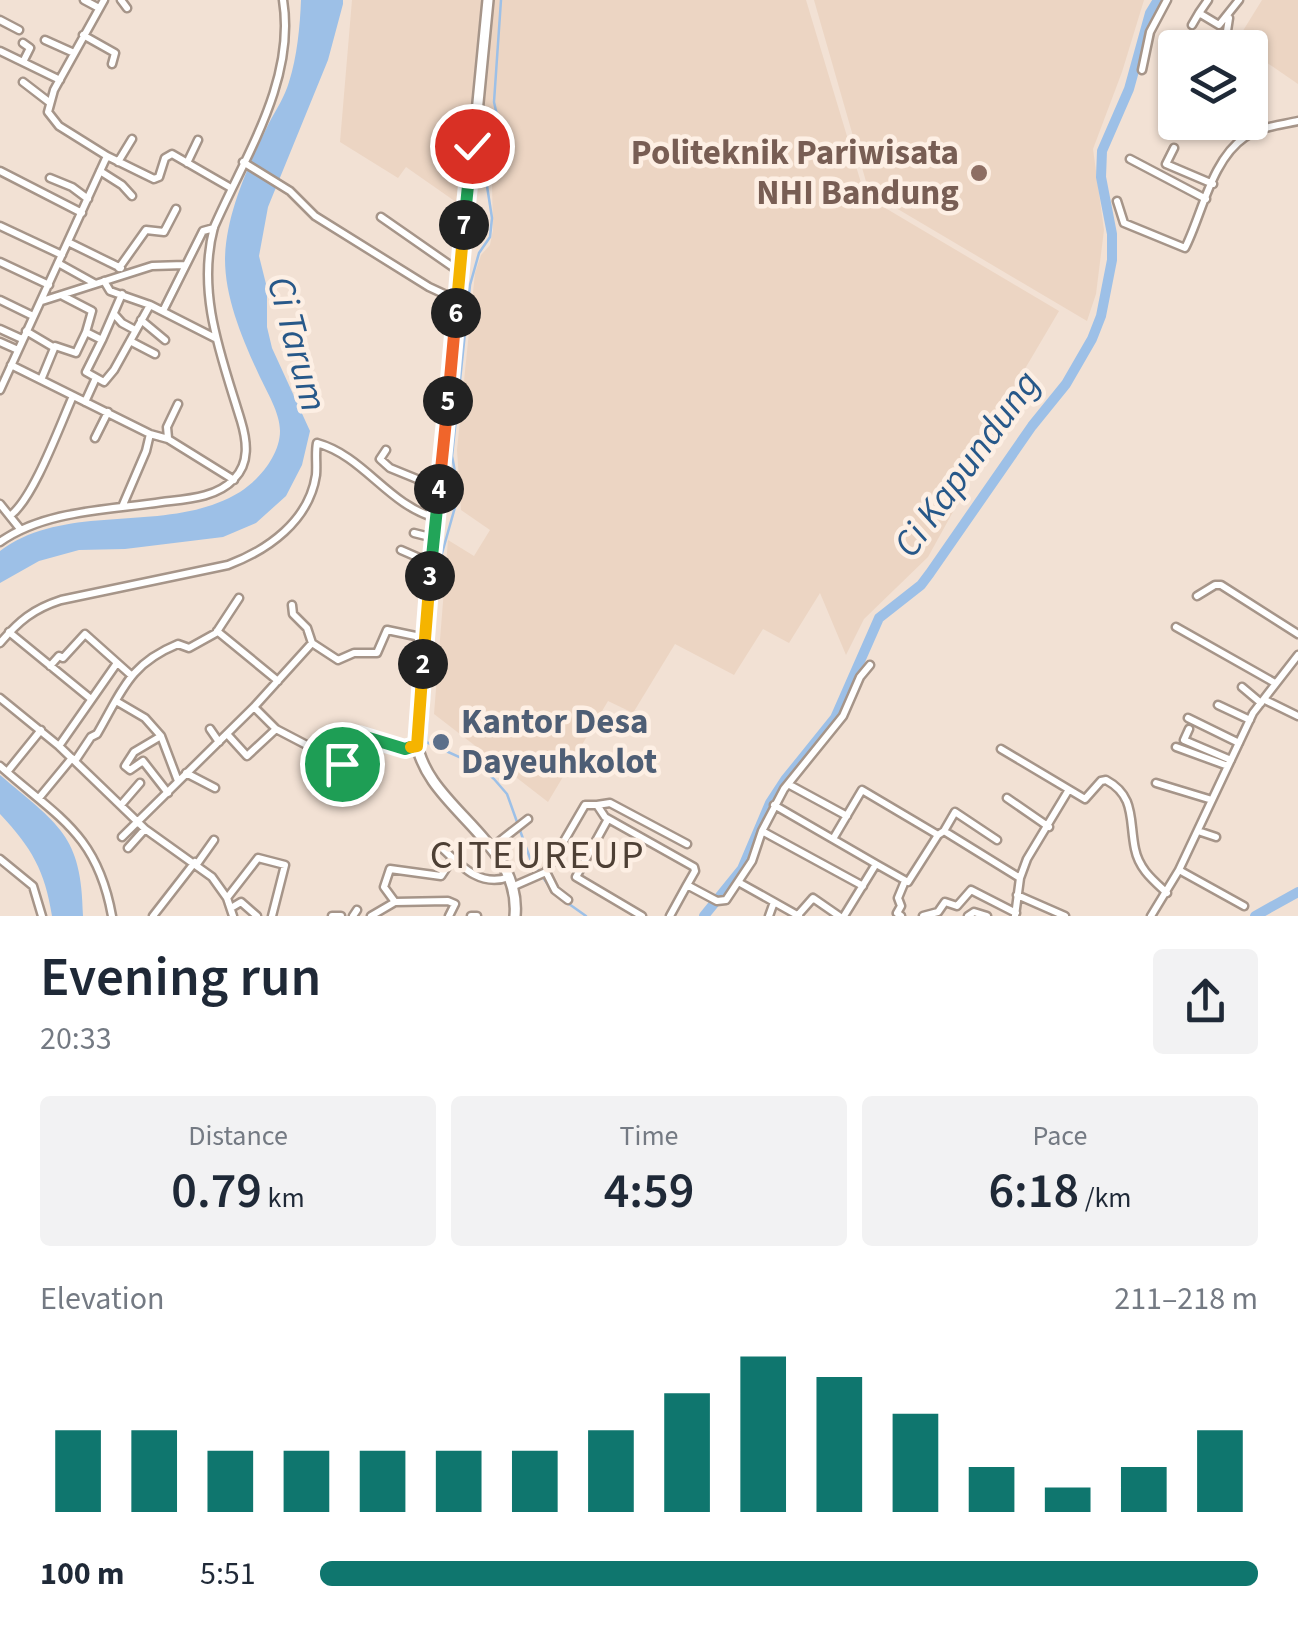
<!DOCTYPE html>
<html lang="en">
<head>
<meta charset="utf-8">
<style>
	:root { --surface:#fff; --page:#f2f2f3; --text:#1f2937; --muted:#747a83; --accent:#0f766e }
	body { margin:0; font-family:"Source Sans 3",sans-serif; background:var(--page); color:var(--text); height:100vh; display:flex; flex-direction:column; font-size:38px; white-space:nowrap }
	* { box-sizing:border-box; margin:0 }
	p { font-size:32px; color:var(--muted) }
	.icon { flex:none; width:55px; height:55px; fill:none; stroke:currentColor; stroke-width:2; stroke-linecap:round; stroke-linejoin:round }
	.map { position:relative; height:916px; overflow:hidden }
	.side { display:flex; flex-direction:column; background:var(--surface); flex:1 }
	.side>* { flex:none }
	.fabs { position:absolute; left:1158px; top:30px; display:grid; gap:20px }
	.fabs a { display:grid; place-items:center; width:110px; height:110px; border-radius:10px; background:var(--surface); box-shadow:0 2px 8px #0004; font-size:50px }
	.pin { position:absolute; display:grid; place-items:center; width:85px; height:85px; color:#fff; margin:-42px; border:5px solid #fff; border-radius:50%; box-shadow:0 2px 10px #0007 }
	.km { position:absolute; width:50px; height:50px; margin:-25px; border-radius:50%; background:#222; color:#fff; font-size:28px; line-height:50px; text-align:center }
	.round { display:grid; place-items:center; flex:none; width:105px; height:105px; border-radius:10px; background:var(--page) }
	.summary { display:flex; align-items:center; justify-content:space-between; height:170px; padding:0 40px }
	h1 { font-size:55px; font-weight:600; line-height:75px }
	.metrics { display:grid; grid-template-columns:repeat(3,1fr); gap:15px; height:170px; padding:10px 40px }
	.metrics div { display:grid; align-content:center; border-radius:10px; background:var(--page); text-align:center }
	.metrics b { font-size:50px; font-weight:600 }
	.metrics small { font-size:28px; font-weight:400 }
	.metrics p { font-size:28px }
	.chart { height:280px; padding:20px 40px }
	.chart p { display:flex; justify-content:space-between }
	.chart svg { width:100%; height:180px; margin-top:10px; stroke:var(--accent); stroke-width:6 }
	ul { padding:0 40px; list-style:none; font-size:32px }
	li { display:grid; grid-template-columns:160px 120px 1fr; align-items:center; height:75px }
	li i { height:25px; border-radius:12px; background:var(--accent) }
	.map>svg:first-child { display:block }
	.built { fill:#ecd5c3 }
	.water { fill:#9dc0e7 }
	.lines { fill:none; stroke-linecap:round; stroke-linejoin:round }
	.stream { stroke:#9dc0e7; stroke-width:2.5 }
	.river { stroke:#9dc0e7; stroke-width:10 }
	.minor-casing { stroke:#a69589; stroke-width:11 }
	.major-casing { stroke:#a69589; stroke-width:14 }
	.minor { stroke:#fff; stroke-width:6 }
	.major { stroke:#fff; stroke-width:9 }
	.split-1-casing { stroke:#fff; stroke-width:20 }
	.split-2-casing { stroke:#fff; stroke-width:20 }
	.split-3-casing { stroke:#fff; stroke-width:20 }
	.split-4-casing { stroke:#fff; stroke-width:20 }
	.split-5-casing { stroke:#fff; stroke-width:20 }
	.split-6-casing { stroke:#fff; stroke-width:20 }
	.split-7-casing { stroke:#fff; stroke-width:20 }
	.split-8-casing { stroke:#fff; stroke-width:20 }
	.split-1 { stroke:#22a559; stroke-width:12 }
	.split-2 { stroke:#f5b400; stroke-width:12 }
	.split-3 { stroke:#f5b400; stroke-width:12 }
	.split-4 { stroke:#22a559; stroke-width:12 }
	.split-5 { stroke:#f0652b; stroke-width:12 }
	.split-6 { stroke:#f0652b; stroke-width:12 }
	.split-7 { stroke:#f5b400; stroke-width:12 }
	.split-8 { stroke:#22a559; stroke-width:12 }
	.education-dot { fill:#8d6e63; stroke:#fdefe4; stroke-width:4 }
	.service-dot { fill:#5c6f8a; stroke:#fdefe4; stroke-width:4 }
	.labels { text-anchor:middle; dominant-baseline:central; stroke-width:9; stroke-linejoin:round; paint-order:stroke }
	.education-label { font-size:35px; font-weight:bold; fill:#785e54; stroke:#fdefe4; text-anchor:end }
	.service-label { font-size:35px; font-weight:bold; fill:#4e5e75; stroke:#fdefe4; text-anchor:start }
	.water-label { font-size:38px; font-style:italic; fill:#275889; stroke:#fdefe4 }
	.quarter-label { font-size:40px; letter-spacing:2.5px; fill:#4e4035; stroke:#fdefe4 }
</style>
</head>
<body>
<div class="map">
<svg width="1298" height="916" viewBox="0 0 1298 916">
	<rect width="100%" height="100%" fill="#f2e1d4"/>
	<!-- built -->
	<path class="built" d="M352,0H806L865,196L1059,311L1003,406L1001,425L928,557L864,619L846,655L820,593L789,643L763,629L734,675L675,644L633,713L608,701L548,802L434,714L448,540L474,556L490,530L461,510L457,450L475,273L481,255L490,245L493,230L492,185L459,179L456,202L406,167L398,178L340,142Z
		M814,0H1144L1122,72L1093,149L1104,230L1096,294L1087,321L869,192Z
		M1262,0H1298V84L1250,51V48L1236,42Z"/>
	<!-- water -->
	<path class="water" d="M301,0H343V4L328,60L268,207L259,256L267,288V327L272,348L310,431L302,465L286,496L256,523L223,537L125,549L79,550L39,561L0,583V551C68,500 168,536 240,492C259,480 280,455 280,431C280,413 267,392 259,375C243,340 225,299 225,259C226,213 249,164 269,123C276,110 285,96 289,82C297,57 300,27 301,0Z
		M0,775C58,825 82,834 83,916H52C45,871 32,848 0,814Z"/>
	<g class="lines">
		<!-- stream -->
		<path class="stream" d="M501,0L494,102L502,138L501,151L487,186L492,218L490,237L479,253L470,285L452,456L459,493L437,571L426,742L479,766L494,779L507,794L531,861L552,890
			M562,899L586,916"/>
		<!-- river -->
		<path class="river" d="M704,916L742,869L770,803L785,780L835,718L879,618L921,585L930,573L1032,426L1066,384L1092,339L1101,316L1112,260V234L1101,177L1102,151L1129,89L1150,13L1158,0
			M1255,916L1298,892"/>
		<!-- minor casing -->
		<g class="minor-casing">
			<path id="minor" d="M84,0L99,8
				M121,0L127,8
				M1199,13L1208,0
				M0,20L19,30
				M1192,25L1199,13L1219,25L1239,0
				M83,35L115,53L112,64
				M45,40L74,53
				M23,43L30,48L23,62
				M1216,48L1227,31L1229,18
				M0,51L60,80
				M1142,70L1150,32L1167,0
				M23,82L49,102
				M1242,122L1252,133
				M1174,148L1166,164L1213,184
				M107,156L154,179L159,177L165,158L172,154L231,188
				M1130,159L1206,199
				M118,162L132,139
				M243,162L290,191L315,216L429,287L457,300
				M187,163L198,140
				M0,171L82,213
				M100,171L122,185L132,196
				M50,178L72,187L88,199
				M1117,201L1124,223L1185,248C1202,215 1211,160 1245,137C1259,127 1281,125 1298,121
				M381,217L460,272
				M0,226L62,255
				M68,242L121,268
				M0,262L49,285
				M58,263L94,283
				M119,268L146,230L164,232L176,209
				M104,281L110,291L150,305L215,338
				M63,296L92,311L86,332L102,340L122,294
				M0,300L33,316
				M42,301L152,266L185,265
				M163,311L203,231L214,228
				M114,314L122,323L135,330
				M141,320L165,340
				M0,329L22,339
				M26,331L53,347
				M102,340L86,372L104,382L114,370L150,305
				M130,341L155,354
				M0,342L18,350
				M11,365L150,434L168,439L234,480
				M41,380L55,346L76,353L86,332
				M0,390L107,156L59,126L48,112L54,90L104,0
				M85,402L95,380
				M95,438L108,412
				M168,438L167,427L178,404
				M386,450L380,459L390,468L439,488
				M0,504L21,530
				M122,507L146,451L150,434
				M11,515C34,497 60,425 73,396
				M414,533L434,538
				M0,542C45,510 110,510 162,502C187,499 216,498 234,479C250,463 247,441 241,421C222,358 196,294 214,227C245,156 296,80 283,0
				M401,550L424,560L432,559
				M1197,596L1215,585H1221L1298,634
				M292,605L293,614L307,628L312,643L338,660L354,653H377L387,630L425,638
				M1176,627L1275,683
				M217,631L278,681
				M9,632L91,699
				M0,643C19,621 33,609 61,600L228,565C268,550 309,521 316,475C317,464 315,453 317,443C364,456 388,505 436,518
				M50,666L59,656L63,658L85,634L132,676
				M1242,687L1261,703
				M0,698L59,746L145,829L212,877L227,898L233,916
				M1265,700L1298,716
				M116,701L145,718L161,736L134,752L125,766L130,770L143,761L168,793
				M1218,705L1250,720
				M254,707L276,729
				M1188,718L1239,743
				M210,729L219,742
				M1189,729L1184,740L1231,760
				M227,734L247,756L276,729L343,764L359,735L405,749L417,746
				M161,736L178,781
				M59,746L117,663
				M1176,747L1228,766
				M1001,749L1085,799L1101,781L1106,780C1136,796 1129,821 1135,849C1139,869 1153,880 1167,893
				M75,761L91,737L97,734C122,691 129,664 178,644L189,648L216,633L239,598
				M0,766C57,817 97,833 112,916
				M7,772L41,730
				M186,773L215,788
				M1156,783L1212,800
				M788,784L847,816
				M39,798L72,758
				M1007,798L1049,827
				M121,805L140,783
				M597,805L610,803L687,844
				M774,805L876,864L844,916
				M608,819L576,877L642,916
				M762,831L863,886
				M944,831L955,812L997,840
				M1198,831L1216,837
				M122,837L254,707L312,643
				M833,839L862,790L938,835L944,831L1020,878
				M441,847C460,865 480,888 509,877
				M128,848L145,829
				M491,848L528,819
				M0,859L33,886L42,916
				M197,864L214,840
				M876,864L908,882L938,835
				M1179,870L1244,906
				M546,872L555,890L568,900
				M740,883L799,916
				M514,886L546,872L585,805H597L605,817L694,867L695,871L687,885L717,901L726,900L752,861L762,831L784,789L843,716L860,677L870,665
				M1017,895L1065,916
				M227,898L258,858L285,865L272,916
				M395,902L448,901L455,904L449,916
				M231,908L241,902L257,916
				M798,915L813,898L839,916
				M153,916L195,862
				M332,916H341
				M353,916L357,910
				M371,916L395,902L384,887L390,869L441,876L453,858
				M471,916H477
				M670,916L687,885
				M769,916L774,902
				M901,916L897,913L901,906L898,898L905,881
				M923,916L938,912L945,902L957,906L971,890L1016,913
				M968,916L974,912L987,916
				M1015,916L1020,878L1027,859L1068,791
				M1151,916L1179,870L1253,713L1298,655"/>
		</g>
		<!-- major casing -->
		<g class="major-casing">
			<path id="major" d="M488,0L416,738C423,807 522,840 515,916"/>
		</g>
		<!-- minor -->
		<use href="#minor" class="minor"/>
		<!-- major -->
		<use href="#major" class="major"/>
	</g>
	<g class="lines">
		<!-- split-1 casing -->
		<g class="split-1-casing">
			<path id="split-1" d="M342,764L359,735L405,749L411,747"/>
		</g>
		<!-- split-2 casing -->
		<g class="split-2-casing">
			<path id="split-2" d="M411,747L417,746L423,664"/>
		</g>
		<!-- split-3 casing -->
		<g class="split-3-casing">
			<path id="split-3" d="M423,664L430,576"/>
		</g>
		<!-- split-4 casing -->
		<g class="split-4-casing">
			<path id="split-4" d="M430,576L439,489"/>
		</g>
		<!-- split-5 casing -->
		<g class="split-5-casing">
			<path id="split-5" d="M439,489L448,401"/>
		</g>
		<!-- split-6 casing -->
		<g class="split-6-casing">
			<path id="split-6" d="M448,401L456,313"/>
		</g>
		<!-- split-7 casing -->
		<g class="split-7-casing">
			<path id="split-7" d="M456,313L464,225"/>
		</g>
		<!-- split-8 casing -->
		<g class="split-8-casing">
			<path id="split-8" d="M464,225L472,146"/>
		</g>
		<!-- split-1 -->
		<use href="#split-1" class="split-1"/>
		<!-- split-2 -->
		<use href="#split-2" class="split-2"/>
		<!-- split-3 -->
		<use href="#split-3" class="split-3"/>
		<!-- split-4 -->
		<use href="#split-4" class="split-4"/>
		<!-- split-5 -->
		<use href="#split-5" class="split-5"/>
		<!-- split-6 -->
		<use href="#split-6" class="split-6"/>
		<!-- split-7 -->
		<use href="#split-7" class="split-7"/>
		<!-- split-8 -->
		<use href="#split-8" class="split-8"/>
	</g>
	<!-- markers -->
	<circle class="education-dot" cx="979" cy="173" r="10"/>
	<circle class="service-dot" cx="441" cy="742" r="10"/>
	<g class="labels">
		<!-- education labels -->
		<g class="education-label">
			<text x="959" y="153">Politeknik Pariwisata<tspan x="959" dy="40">NHI Bandung</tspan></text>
		</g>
		<!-- service labels -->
		<g class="service-label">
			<text x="461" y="722">Kantor Desa<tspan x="461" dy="40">Dayeuhkolot</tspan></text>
		</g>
		<!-- water labels -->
		<g class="water-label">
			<text transform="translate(297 344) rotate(75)">Ci Tarum</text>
			<text transform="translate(967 464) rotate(-54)">Ci Kapundung</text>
		</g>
		<!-- quarter labels -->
		<g class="quarter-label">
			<text x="538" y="855">CITEUREUP</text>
		</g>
	</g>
</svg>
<div class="fabs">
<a><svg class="icon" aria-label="layers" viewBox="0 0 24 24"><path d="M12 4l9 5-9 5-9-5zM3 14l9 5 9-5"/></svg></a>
</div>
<div class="pin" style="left:342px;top:764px;background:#1e9e55"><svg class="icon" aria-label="arrive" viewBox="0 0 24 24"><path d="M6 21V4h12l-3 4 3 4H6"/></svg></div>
<div class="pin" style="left:472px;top:146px;background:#d93025"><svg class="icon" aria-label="check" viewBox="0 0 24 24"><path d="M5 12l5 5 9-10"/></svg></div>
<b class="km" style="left:423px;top:664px">2</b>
<b class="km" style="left:430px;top:576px">3</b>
<b class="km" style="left:439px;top:489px">4</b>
<b class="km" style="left:448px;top:401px">5</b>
<b class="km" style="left:456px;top:313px">6</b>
<b class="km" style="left:464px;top:225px">7</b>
</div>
<section class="side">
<div class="summary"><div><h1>Evening run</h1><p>20:33</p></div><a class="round"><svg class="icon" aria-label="share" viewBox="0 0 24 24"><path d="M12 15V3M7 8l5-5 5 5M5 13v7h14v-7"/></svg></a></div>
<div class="metrics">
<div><p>Distance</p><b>0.79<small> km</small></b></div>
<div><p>Time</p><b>4:59</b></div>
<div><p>Pace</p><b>6:18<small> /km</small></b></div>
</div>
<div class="chart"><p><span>Elevation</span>211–218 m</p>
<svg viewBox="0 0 160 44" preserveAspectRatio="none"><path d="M5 44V24M15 44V24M25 44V29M35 44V29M45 44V29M55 44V29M65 44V29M75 44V24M85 44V15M95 44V6M105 44V11M115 44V20M125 44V33M135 44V38M145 44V33M155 44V24"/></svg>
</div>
<ul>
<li><b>100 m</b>5:51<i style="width:100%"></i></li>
</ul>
</section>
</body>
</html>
